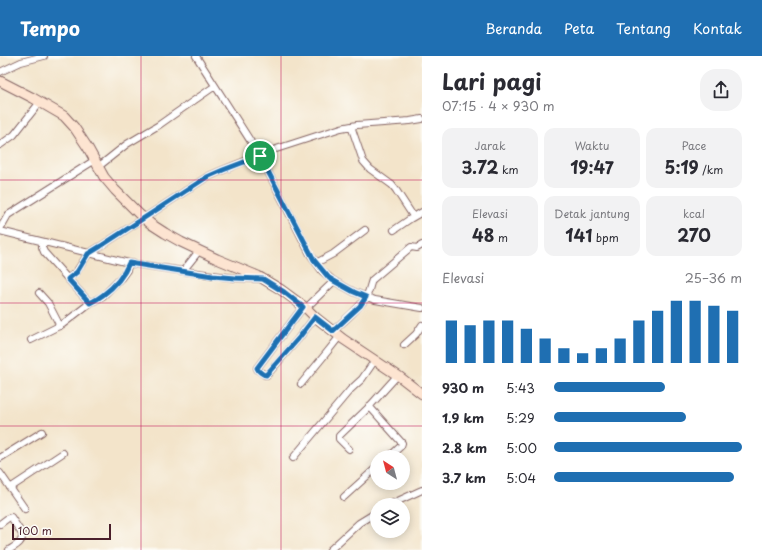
<!DOCTYPE html>
<html lang="id">
<head>
<meta charset="utf-8">
<style>
	:root { --surface:#fff; --page:#f2f2f3; --text:#2b2b33; --muted:#7c7c81; --accent:#1f6fb2 }
	body { margin:0; font-family:"Playpen Sans",sans-serif; background:var(--page); color:var(--text); height:100vh; display:flex; flex-direction:column; font-size:15px; white-space:nowrap }
	* { box-sizing:border-box; margin:0 }
	p { font-size:13px; color:var(--muted) }
	.icon { flex:none; width:22px; height:22px; fill:none; stroke:currentColor; stroke-width:2; stroke-linecap:round; stroke-linejoin:round }
	.map { position:relative; flex:1; overflow:hidden }
	.details { display:flex; flex-direction:column; background:var(--surface); width:340px }
	.details>* { flex:none }
	.needle { width:26px; rotate:324deg }
	.fabs { position:absolute; left:370px; top:394px; display:grid; gap:8px }
	.fabs a { display:grid; place-items:center; width:40px; height:40px; border-radius:50%; background:var(--surface); box-shadow:0 2px 10px #0003; font-size:20px }
	.scale { position:absolute; left:12px; bottom:10px; width:99px; box-sizing:border-box; padding-left:4px; border:2px solid #4a1f2b; border-top:0; font-size:11px; line-height:14px; white-space:nowrap; color:#4a1f2b; -webkit-text-stroke:3px #fdfcf7; paint-order:stroke }
	.pin { position:absolute; display:grid; place-items:center; width:34px; height:34px; color:#fff; margin:-17px; border:2px solid #fff; border-radius:50%; box-shadow:0 1px 4px #0007 }
	.round { display:grid; place-items:center; flex:none; width:42px; height:42px; border-radius:16px; background:var(--page) }
	.headline { display:flex; align-items:center; justify-content:space-between; height:68px; padding:0 20px }
	h1 { font-size:22px; font-weight:700; line-height:30px }
	.figures { display:grid; grid-template-columns:repeat(3,1fr); gap:6px; height:68px; padding:4px 20px }
	.figures div { display:grid; align-content:center; border-radius:10px; background:var(--page); text-align:center }
	.figures b { font-size:17px; font-weight:700 }
	.figures small { font-size:11px; font-weight:400 }
	.figures p { font-size:11px }
	.chart { height:112px; padding:8px 20px }
	.chart p { display:flex; justify-content:space-between }
	.chart svg { width:100%; height:72px; margin-top:4px; stroke:var(--accent); stroke-width:6 }
	ul { padding:0 20px; list-style:none; font-size:13px }
	li { display:grid; grid-template-columns:64px 48px 1fr; align-items:center; height:30px }
	li i { height:10px; border-radius:5px; background:var(--accent) }
	header { display:flex; align-items:center; gap:24px; box-sizing:border-box; height:56px; padding:0 20px; background:var(--accent); color:#fff }
	header strong { font-size:19px }
	nav { display:flex; gap:22px; margin-inline-start:auto; font-size:14px }
	main { display:flex; flex:1; min-height:0 }
	.map>svg:first-child { display:block }
	.lines { fill:none; stroke-linecap:round; stroke-linejoin:round }
	.street-casing { stroke:#856463; stroke-width:8 }
	.secondary-casing { stroke:#856463; stroke-width:11 }
	.street { stroke:#fff; stroke-width:6 }
	.secondary { stroke:#fde4d1; stroke-width:9 }
	.route-casing { stroke:#fff; stroke-width:8 }
	.route { stroke:#1f6fb2; stroke-width:5 }
	.grid { fill:none; stroke:#c2185b; stroke-width:1; stroke-opacity:0.55 }
</style>
</head>
<body>
<header>
<strong>Tempo</strong>
<nav><a>Beranda</a><a>Peta</a><a>Tentang</a><a>Kontak</a></nav>
</header>
<main>
<div class="map">
<svg width="422" height="494" viewBox="0 0 422 494">
	<rect width="100%" height="100%" fill="#fdfcf7"/>
	<filter id="ink" filterUnits="userSpaceOnUse"><feTurbulence type="fractalNoise" baseFrequency=".025" numOctaves="2"/><feDisplacementMap in="SourceGraphic" scale="8" xChannelSelector="R" yChannelSelector="G"/><feConvolveMatrix kernelMatrix="1 2 1 2 8 2 1 2 1" color-interpolation-filters="sRGB"/></filter>
	<filter id="wash" filterUnits="userSpaceOnUse"><feTurbulence type="fractalNoise" baseFrequency=".012" numOctaves="4" result="noise"/><feDisplacementMap in="SourceGraphic" scale="16" xChannelSelector="R" yChannelSelector="G"/><feGaussianBlur stdDeviation="0.9" result="paint"/><feColorMatrix in="noise" values="0 0 0 0 0 0 0 0 0 0 0 0 0 0 0 0 0 1.4 0 .05"/><feComposite in="paint" operator="in"/></filter>
	<g filter="url(#wash)">
		<rect width="100%" height="100%" fill="#f3e4ca"/>
	</g>
	<g filter="url(#ink)">
		<g class="lines">
			<!-- street casing -->
			<g class="street-casing">
				<path id="street" d="M196,0L260,100L310,198L322,215L329,221L334,225L354,236L375,244L422,252
					M0,16L21,6L44,0
					M351,70L363,105L370,113L392,129L396,134L413,160
					M0,89L14,79L40,46
					M98,111L127,88L159,69L176,57L215,30
					M0,173L8,159L95,104
					M394,174L410,163L422,156
					M0,175L129,207L183,215L199,195
					M42,186V191L44,196L68,223L77,215L88,198L101,190L207,121L223,114L270,95L341,72L357,69L410,65L422,63
					M316,207L333,198L365,174
					M183,215L235,222L261,223
					M68,223L90,247
					M39,237L48,247L60,270
					M303,251L257,312L258,314L265,319H267L298,283L315,261
					M306,252L334,225
					M333,275C344,264 358,255 366,241C369,236 370,229 372,224L411,191L417,192L422,189
					M31,284L63,268L90,247L103,240L121,222L127,214L129,207
					M404,289L416,278L422,269
					M301,328L328,295L340,280
					M369,350L402,387L401,390L389,401
					M349,393L339,383V380L368,352L397,320
					M0,402L42,376
					M293,402L350,334L362,323L375,304
					M0,417L25,453
					M10,432L63,397
					M344,441L377,411
					M389,449L422,434
					M0,468L8,462L11,461L22,478C24,486 15,490 9,494
					M330,494L359,467L377,456"/>
			</g>
			<!-- secondary casing -->
			<g class="secondary-casing">
				<path id="secondary" d="M0,25L33,42L64,60L74,71L88,92L104,121L115,134L139,158L151,168L165,177L181,186L217,203L258,220L280,233L306,252L315,261L343,283L400,321L422,338"/>
			</g>
			<!-- street -->
			<use href="#street" class="street"/>
			<!-- secondary -->
			<use href="#secondary" class="secondary"/>
		</g>
	</g>
	<g class="lines" filter="url(#ink)">
		<!-- route casing -->
		<g class="route-casing">
			<path id="route" d="M260,100L314,204L329,222L334,225L354,236L366,241L360,250L333,275L315,261L298,283L266,319C263,319 258,315 257,312L303,251L284,236L263,223L235,222L213,220L129,207C124,219 114,231 103,239C99,242 94,245 90,247L68,223L77,216L88,198L101,190L207,121L223,114Z"/>
		</g>
		<!-- route -->
		<use href="#route" class="route"/>
	</g>
	<!-- grid -->
	<path class="grid" d="M141,0V494M281,0V494M0,124H422M0,247H422M0,370H422"/>
</svg>
<div class="fabs">
<a><svg class="needle" viewBox="-14 -14 28 28"><path d="M0-13l5 13h-10z" fill="#e53935"/><path d="M0 13l5-13h-10z" fill="#7c7c81"/></svg></a>
<a><svg class="icon" aria-label="layers" viewBox="0 0 24 24"><path d="M12 4l9 5-9 5-9-5zM3 14l9 5 9-5"/></svg></a>
</div>
<div class="scale">100 m</div>
<div class="pin" style="left:260px;top:100px;background:#1e9e55"><svg class="icon" aria-label="arrive" viewBox="0 0 24 24"><path d="M6 21V4h12l-3 4 3 4H6"/></svg></div>
</div>
<section class="details">
<div class="headline"><div><h1>Lari pagi</h1><p>07:15 · 4 × 930 m</p></div><a class="round"><svg class="icon" aria-label="share" viewBox="0 0 24 24"><path d="M12 15V3M7 8l5-5 5 5M5 13v7h14v-7"/></svg></a></div>
<div class="figures">
<div><p>Jarak</p><b>3.72<small> km</small></b></div>
<div><p>Waktu</p><b>19:47</b></div>
<div><p>Pace</p><b>5:19<small> /km</small></b></div>
</div>
<div class="figures">
<div><p>Elevasi</p><b>48<small> m</small></b></div>
<div><p>Detak jantung</p><b>141<small> bpm</small></b></div>
<div><p>kcal</p><b>270</b></div>
</div>
<div class="chart"><p><span>Elevasi</span>25–36 m</p>
<svg viewBox="0 0 160 44" preserveAspectRatio="none"><path d="M5 44V18M15 44V21M25 44V18M35 44V18M45 44V23M55 44V29M65 44V35M75 44V38M85 44V35M95 44V29M105 44V18M115 44V12M125 44V6M135 44V6M145 44V9M155 44V12"/></svg>
</div>
<ul>
<li><b>930 m</b>5:43<i style="width:59%"></i></li>
<li><b>1.9 km</b>5:29<i style="width:70%"></i></li>
<li><b>2.8 km</b>5:00<i style="width:100%"></i></li>
<li><b>3.7 km</b>5:04<i style="width:96%"></i></li>
</ul>
</section>
</main>
</body>
</html>
